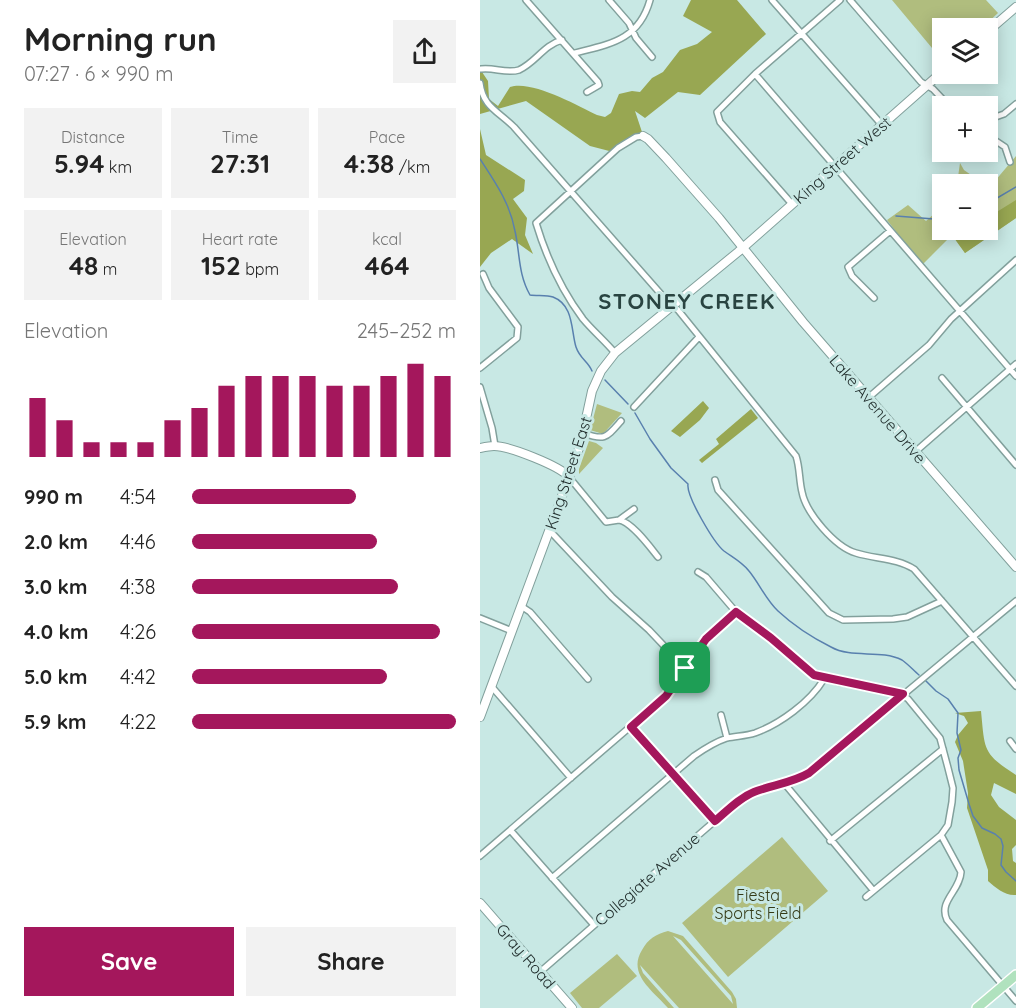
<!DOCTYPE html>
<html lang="en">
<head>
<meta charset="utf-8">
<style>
	:root { --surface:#fff; --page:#f2f2f2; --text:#222; --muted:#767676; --accent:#a4175c }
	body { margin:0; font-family:Quicksand,sans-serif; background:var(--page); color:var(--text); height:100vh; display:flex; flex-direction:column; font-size:22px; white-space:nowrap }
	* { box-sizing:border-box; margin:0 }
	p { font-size:20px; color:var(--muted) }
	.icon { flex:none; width:33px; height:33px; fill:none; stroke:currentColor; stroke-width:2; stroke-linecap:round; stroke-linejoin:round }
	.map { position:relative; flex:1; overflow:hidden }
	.side { display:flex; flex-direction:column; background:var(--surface); width:480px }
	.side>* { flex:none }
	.controls { position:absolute; left:452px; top:18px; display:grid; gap:12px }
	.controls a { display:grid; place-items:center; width:66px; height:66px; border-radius:0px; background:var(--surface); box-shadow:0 3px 15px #0003; font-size:30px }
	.pin { position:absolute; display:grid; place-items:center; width:51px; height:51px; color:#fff; margin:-26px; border-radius:12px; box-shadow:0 3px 9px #0006 }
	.round { display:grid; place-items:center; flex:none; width:63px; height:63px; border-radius:0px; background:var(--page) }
	.summary { display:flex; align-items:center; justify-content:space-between; height:102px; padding:0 24px }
	h1 { font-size:33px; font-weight:700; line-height:45px }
	.metrics { display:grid; grid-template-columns:repeat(3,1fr); gap:9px; height:102px; padding:6px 24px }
	.metrics div { display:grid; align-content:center; border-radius:0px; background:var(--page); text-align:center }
	.metrics b { font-size:26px; font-weight:700 }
	.metrics small { font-size:16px; font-weight:400 }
	.metrics p { font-size:16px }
	.chart { height:168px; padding:12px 24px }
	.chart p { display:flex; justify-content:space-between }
	.chart svg { width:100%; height:108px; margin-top:6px; stroke:var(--accent); stroke-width:6 }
	.primary-button { display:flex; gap:12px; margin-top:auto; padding:12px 24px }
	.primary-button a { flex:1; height:69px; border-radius:0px; background:var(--accent); color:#fff; font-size:24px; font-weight:700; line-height:69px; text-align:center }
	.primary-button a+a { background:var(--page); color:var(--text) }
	ul { padding:0 24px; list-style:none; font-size:20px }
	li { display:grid; grid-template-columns:96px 72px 1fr; align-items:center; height:45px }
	li i { height:15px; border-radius:8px; background:var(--accent) }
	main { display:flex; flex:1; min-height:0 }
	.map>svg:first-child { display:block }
	.green { fill:#b0bd7e; fill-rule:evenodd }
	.forest { fill:#98a752 }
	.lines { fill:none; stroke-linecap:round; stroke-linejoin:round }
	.stream { stroke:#5980ae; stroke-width:1.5 }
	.street-casing { stroke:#82a09c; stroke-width:8 }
	.secondary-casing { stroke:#82a09c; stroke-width:10 }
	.primary-casing { stroke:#fff; stroke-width:12 }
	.street { stroke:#fff; stroke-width:5 }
	.secondary { stroke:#fff; stroke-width:8 }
	.primary { stroke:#b0e2be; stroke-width:9 }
	.route-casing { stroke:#fff; stroke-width:12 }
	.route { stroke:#a4175c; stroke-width:8 }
	.labels { text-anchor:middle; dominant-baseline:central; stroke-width:6; stroke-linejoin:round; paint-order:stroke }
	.street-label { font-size:16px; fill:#1e2a29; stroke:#c8e8e4 }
	.park-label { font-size:16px; fill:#343a16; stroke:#c8e8e4 }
	.district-label { font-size:22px; font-weight:bold; letter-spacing:1.5px; fill:#294441; stroke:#c8e8e4 }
</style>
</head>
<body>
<main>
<section class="side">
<div class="summary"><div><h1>Morning run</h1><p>07:27 · 6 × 990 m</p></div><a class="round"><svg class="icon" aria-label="share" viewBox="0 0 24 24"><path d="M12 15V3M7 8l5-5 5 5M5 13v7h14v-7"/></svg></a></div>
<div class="metrics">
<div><p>Distance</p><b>5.94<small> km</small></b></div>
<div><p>Time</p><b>27:31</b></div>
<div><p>Pace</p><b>4:38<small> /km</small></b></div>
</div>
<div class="metrics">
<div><p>Elevation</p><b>48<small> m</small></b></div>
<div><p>Heart rate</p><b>152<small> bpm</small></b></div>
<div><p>kcal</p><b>464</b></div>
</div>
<div class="chart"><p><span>Elevation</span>245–252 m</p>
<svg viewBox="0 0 160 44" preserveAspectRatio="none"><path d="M5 44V20M15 44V29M25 44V38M35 44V38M45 44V38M55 44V29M65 44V24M75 44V15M85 44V11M95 44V11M105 44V11M115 44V15M125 44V15M135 44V11M145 44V6M155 44V11"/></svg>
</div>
<ul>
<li><b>990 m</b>4:54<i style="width:62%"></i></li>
<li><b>2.0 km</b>4:46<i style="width:70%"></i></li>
<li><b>3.0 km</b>4:38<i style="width:78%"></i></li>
<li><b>4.0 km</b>4:26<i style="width:94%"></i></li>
<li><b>5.0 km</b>4:42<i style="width:74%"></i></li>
<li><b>5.9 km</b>4:22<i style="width:100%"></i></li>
</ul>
<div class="primary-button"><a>Save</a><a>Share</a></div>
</section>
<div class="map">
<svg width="536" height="1008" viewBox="0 0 536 1008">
	<rect width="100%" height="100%" fill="#c8e8e4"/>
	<!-- green -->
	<path class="green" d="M412,0H506L518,13L502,28H462V60Z
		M536,156V218L485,253L472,235L442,265L407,220L428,205L446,221L462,207V230H507V187L509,188Z
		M480,163L484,170L504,184H477Z
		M117,404L142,413L123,434L110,430Z
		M109,441L116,443L123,448L99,474V469Z
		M302,837L348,891L248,977L202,923Z
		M188,931L203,936L252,992L256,999L257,1008H199L160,965L163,973L194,1008H188C173,991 147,974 162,950C168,939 176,934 188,931ZM193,936L201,940L251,996L253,1004Z
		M137,954L157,976L119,1008H102L90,993Z"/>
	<!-- forest -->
	<path class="forest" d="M211,0H257L286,34L220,95L198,92L165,118L155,111L162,132L137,153L110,146L46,101L0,114V69L8,81L9,99L18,106L30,87C52,80 96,105 117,115L125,117L131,113L139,94L152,91L160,92L172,78L183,72L200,50L217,44L232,32L203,16Z
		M0,129L6,155L45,180L44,191L33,199L47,218L45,235L53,254L32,239L11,253L0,267Z
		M536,200V218L485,253L472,235L483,230H507V218Z
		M223,401L229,408L220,420L200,437L191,431Z
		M271,409L278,418L222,463L219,460L239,444L236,439Z
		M501,711C505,750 502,753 536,775V794L514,783L511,795L519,807L536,820V845L532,849L533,861L536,863V895C525,896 516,888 508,881V870L487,808L488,793L483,761L475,742L478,735L488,723L484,716L475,713Z"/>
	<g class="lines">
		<!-- stream -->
		<path class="stream" d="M0,159C15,182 30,203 35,231C40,253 38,274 50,295C57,296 67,295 73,297C94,305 91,331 96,347C100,359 108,361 112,371
			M507,204L536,187
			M416,216L454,219L462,218
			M125,380L148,404
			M155,413L170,439L191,468L208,484C206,496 234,543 244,551C252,557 262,562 269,571C279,583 286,600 298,611C313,625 333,638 351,647C372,659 400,649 422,660C428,664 434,671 439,675
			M445,680L456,691L468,699L478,713L477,733L481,750L478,758L479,770L489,804L493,816L502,828L515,834L521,839L523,846L521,865L526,872L536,881"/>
		<!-- street casing -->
		<g class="street-casing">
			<path id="street" d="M46,0L118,82L119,85L107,92
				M129,0L149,23L156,38L172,57
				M292,0L402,125
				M370,0L441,82L453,89L469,106
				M95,53C130,44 159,40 170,0
				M1,69C14,67 26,74 39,70C55,63 64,45 82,40
				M275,74L536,376
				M0,83C3,107 18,111 34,127L187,301L198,310L316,456C320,468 319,480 322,492C326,513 355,547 376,553C395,559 417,558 434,569L536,686
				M507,120L524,114L536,104
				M507,135L525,147L530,162
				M312,204L240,122L237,112L275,74L360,0
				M394,298L372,276L368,267L410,231
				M135,353C125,341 113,331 103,319C82,291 66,256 56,223L138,148L156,137L163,136
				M0,368L37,338L38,327L9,288L3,274
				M462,378L536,465
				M0,387L12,428L15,446
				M388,398L449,345L471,319L536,260
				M154,407L219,337
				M103,433C125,441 126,438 141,421
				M435,452L536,364
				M89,477L126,522L139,520L154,509
				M235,480L238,490L349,613L363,620L413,619L427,617L462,601
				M139,520C152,522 170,547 178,557
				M70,531L132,597L169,630L205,668
				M218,572L226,577L256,612L291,638L334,675L358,682L416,691L428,699L460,738L468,768L473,788L472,802L468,825L461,835L481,872C480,891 458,901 467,920L536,1001
				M41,606L50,612L108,679
				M0,618L32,631
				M12,687L91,778
				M241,715L247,738
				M151,727L235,821
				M530,741L536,749
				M304,783L393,890
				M31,831L114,925
				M350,841L463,749
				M0,856L186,696L226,639L256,612
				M72,878L214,756C224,749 235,742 247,738C256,736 266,736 275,733C300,724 330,702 344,679
				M386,897L461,835
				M60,972L259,800C280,786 307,786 329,773L536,601"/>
		</g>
		<!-- secondary casing -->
		<g class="secondary-casing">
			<path id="secondary" d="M507,32L536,7
				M163,136L168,139L186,158L239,218L323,322L536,567
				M0,448C5,447 10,446 14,446C29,446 80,466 89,477
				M0,717L92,469L101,442L112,391L121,371L135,353L258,252L462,72
				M0,903L92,1008"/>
		</g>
		<!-- primary casing -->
		<g class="primary-casing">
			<path id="primary" d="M497,1008L536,975"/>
		</g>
		<!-- street -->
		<use href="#street" class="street"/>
		<!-- secondary -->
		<use href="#secondary" class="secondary"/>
		<!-- primary -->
		<use href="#primary" class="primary"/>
	</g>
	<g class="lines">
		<!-- route casing -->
		<g class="route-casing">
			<path id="route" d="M256,612L291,638L334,675L423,694L329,773C312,783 292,785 274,792C259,798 247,811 235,821L151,727L186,696L226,639Z"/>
		</g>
		<!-- route -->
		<use href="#route" class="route"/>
	</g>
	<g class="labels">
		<!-- street labels -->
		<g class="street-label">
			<text transform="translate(362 160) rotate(-41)">King Street West</text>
			<text transform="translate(398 409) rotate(49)">Lake Avenue Drive</text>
			<text transform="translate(88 473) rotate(-72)">King Street East</text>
			<text transform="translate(167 879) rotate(-41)">Collegiate Avenue</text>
			<text transform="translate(46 956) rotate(49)">Gray Road</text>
		</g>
		<!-- park labels -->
		<g class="park-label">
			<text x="278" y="895">Fiesta<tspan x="278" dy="18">Sports Field</tspan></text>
		</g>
		<!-- district labels -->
		<g class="district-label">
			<text x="207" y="301">STONEY CREEK</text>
		</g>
	</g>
</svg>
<div class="controls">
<a><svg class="icon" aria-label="layers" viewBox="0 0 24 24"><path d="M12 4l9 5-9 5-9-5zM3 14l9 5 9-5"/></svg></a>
<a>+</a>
<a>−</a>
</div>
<div class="pin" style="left:205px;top:668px;background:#1e9e55"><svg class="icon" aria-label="arrive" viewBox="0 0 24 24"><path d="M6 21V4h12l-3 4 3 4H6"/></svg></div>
</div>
</main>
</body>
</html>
